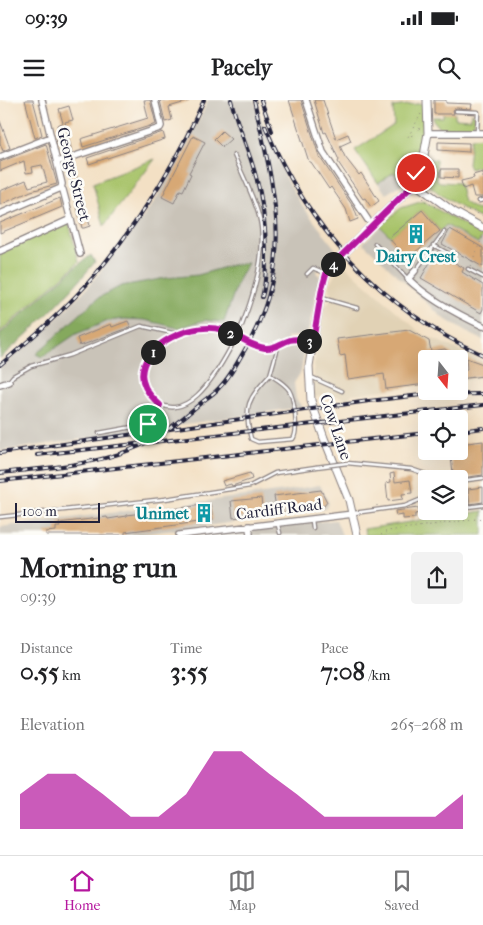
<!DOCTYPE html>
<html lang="en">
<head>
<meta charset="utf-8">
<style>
	:root { --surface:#fff; --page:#f2f2f2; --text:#202124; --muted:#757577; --line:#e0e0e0; --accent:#b5179e }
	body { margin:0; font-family:"IM FELL French Canon",serif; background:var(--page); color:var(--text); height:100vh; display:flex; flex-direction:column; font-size:19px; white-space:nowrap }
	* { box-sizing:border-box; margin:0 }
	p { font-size:16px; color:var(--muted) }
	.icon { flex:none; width:28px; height:28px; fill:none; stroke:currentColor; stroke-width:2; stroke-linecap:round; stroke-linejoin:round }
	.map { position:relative; height:435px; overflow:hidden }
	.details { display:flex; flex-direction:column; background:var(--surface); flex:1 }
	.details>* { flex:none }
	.needle { width:32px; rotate:163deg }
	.buttons { position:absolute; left:418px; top:250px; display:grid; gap:10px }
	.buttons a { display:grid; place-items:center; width:50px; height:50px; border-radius:5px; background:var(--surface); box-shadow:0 5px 20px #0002; font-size:25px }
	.scale { position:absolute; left:15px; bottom:12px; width:85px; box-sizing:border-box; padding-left:5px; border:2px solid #22223b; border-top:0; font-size:14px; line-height:18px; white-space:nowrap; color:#22223b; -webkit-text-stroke:4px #fdfcf7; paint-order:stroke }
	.pin { position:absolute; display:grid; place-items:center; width:42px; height:42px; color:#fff; margin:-21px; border:2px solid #fff; border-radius:50%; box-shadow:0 1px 5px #0007 }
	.km { position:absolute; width:25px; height:25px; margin:-12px; border-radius:50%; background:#222; color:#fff; font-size:14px; line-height:25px; text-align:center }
	.round { display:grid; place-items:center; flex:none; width:52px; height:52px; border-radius:5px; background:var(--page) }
	.headline { display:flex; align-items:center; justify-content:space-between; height:85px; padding:0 20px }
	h1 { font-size:28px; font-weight:700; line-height:38px }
	.metrics { display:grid; grid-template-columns:repeat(3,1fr); gap:8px; height:85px; padding:5px 20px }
	.metrics div { display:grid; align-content:center }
	.metrics b { font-size:25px; font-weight:700 }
	.metrics small { font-size:14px; font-weight:400 }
	.metrics p { font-size:14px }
	.chart { height:140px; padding:10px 20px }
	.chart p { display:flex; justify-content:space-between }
	.chart svg { width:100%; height:90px; margin-top:5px; fill:var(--accent); opacity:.7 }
	.status { display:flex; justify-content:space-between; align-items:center; height:35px; padding:0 25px; background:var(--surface); direction:ltr }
	.status svg { height:14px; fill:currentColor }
	header { display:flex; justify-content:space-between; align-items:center; height:65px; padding:0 20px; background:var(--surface); font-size:22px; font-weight:700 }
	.dock { display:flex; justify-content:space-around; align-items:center; height:70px; border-top:1px solid var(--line); background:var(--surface); font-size:14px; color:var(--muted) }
	.dock a { display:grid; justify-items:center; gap:2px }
	.dock .on { color:var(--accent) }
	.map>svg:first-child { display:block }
	.built { fill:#e1d2b5 }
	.industrial { fill:#c9c3b8 }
	.green { fill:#a7c369; stroke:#647252 }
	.forest { fill:#85a95d; stroke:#54664c }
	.building { fill:#d7a875 }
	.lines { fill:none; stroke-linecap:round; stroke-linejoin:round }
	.service-casing { stroke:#8a8180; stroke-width:5 }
	.minor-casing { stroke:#8a8180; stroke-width:8 }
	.tertiary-casing { stroke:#8a8180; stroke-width:9 }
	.path { stroke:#8a8180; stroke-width:1; stroke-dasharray:1 4; stroke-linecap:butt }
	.service { stroke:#fff; stroke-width:2.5 }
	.minor { stroke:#fff; stroke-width:5.5 }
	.tertiary { stroke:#fff; stroke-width:7 }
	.rail-casing { stroke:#22223b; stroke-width:4 }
	.rail { stroke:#fdfcf7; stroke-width:2; stroke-dasharray:5.5; stroke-linecap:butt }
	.service-bridge-casing { stroke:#8a8180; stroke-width:5; stroke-linecap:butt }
	.service-bridge { stroke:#fff; stroke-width:2.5 }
	.route-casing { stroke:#fff; stroke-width:10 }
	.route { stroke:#b5179e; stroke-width:6 }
	.labels { text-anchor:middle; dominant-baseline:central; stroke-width:5; stroke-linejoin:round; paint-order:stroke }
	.street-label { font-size:16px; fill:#22223b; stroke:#fdfcf7 }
	.culture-label { font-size:16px; font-weight:bold; fill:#0d838f; stroke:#fdfcf7 }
</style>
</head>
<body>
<div class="status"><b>09:39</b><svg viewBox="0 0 49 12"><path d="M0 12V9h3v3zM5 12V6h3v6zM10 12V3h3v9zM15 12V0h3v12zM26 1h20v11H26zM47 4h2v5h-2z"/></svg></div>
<header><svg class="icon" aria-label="menu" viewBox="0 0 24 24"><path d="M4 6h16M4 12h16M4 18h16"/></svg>Pacely<svg class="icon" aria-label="search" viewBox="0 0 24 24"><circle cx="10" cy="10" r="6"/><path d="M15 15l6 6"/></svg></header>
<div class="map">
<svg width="483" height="435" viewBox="0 0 483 435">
	<rect width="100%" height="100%" fill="#fdfcf7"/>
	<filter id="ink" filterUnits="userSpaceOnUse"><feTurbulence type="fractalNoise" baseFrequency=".02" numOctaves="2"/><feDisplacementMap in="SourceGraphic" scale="10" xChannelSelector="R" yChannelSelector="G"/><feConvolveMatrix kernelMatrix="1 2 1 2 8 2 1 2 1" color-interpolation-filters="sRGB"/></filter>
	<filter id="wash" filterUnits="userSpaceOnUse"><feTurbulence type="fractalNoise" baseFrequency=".0096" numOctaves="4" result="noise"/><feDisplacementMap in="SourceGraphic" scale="20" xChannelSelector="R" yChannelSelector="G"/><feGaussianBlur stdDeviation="1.12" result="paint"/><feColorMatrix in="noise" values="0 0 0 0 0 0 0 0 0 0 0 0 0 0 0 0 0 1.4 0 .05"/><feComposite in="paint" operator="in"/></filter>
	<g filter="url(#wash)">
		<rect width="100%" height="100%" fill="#f3e0c4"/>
		<!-- built -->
		<path class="built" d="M342,163L422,234L483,261V278L459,281V259H426V285L352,294L348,299L338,296L326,295L314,296V266L321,219L324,206L329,203L332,193L329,191L330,184Z"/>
		<!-- industrial -->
		<path class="industrial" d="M208,0H254L285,76L301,104L337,151L322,169L319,168L316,173L320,176L308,232L302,236L287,237L290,246L300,244L305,248L301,272L294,283L296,299L302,307L0,351V268L44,231L86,189L120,148L152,105L172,73L202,14Z
			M394,72L402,84L386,94L378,83Z
			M423,101L448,117L483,133V240L466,232L443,218L363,143L401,108Z
			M320,385L329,403L326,409L245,421L134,435H0V427L285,391Z
			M336,420L342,435H190L244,429Z"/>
		<!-- green -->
		<path class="green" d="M424,3C424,31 424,63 402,84L394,72L378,83L355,50L394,25L393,7Z
			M455,13V18L471,19V13L474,14L475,16L473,29L440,28L433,20V17H443V14Z
			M483,37V65L470,69L468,64L471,38Z
			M155,59L104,126L93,83Z
			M429,59L436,60L437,80L440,82L459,83L464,102L477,110L483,108V120C472,114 428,91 426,79C425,73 428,65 429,59Z
			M423,101L483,136L478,143L446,125L440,131L422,110L391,137L380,126L401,108Z
			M68,119L79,162L0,232V149Z
			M483,411V435H366L364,429Z"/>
		<!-- forest -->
		<path class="forest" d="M91,155L95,162C66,197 35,229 0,258V234L73,169Z
			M248,163L239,178L224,222L205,220L178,228L145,220L124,219L108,221L76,234L42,257L36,254L98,198L121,186L166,178L198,175L232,165Z"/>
		<g id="blocks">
			<!-- building -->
			<path class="building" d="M25,0H33L37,15L42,35L35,38Z
				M144,0H150L156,24L83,47L81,39L148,18Z
				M160,0H189V1L169,7L172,20L165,22Z
				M289,0H301L320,59H321L354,108L358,119L350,122L346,109L331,87L329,89L311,62H309Z
				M314,0H323L336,39L348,34L351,41L340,46L345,57L359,75L361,73L379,101L371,107L365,98L363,99L338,62L339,60L326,32L324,33Z
				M434,0H446V3L472,4L471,9L456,8L453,10L454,14H434Z
				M69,6L73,20L65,22L72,52L64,55L57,25L63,23L59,9Z
				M0,21L10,48L3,51L0,43Z
				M222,31L231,39L222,47L214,39Z
				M163,32L165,39L89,64L87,58Z
				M193,36L205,42L189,73L191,74L183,91L180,90L174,103L162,97Z
				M438,42L469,43V52L438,50Z
				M46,44L57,84L31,91L0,105V91L26,80L29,87L47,82L42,65L32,67L33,72L26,73L24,61L0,71V62Z
				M73,62L90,126L84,128H82L68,69H65L64,65Z
				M441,69H458V78L441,77Z
				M483,72V97H474L471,86L463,89L461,81L474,78L473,75Z
				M60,98L62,107L0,133V123Z
				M422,110L440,131L407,159L389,138Z
				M450,129L483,148V167L442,144Z
				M436,152L464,168L462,172L483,185V209L481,213L421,178Z
				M128,221L131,227L80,246L77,238L111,224L112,227Z
				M409,230L429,241L431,251L445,249L452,254L453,259H426V284L386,289L384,274L348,279L345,255L340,256L337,239Z
				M466,258L483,264V276L459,279V271L467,270Z
				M483,341V375L454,379L450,351H459V344Z
				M250,373L252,379L232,386L231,384L224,386L222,381Z
				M394,373L395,382L410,380L412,393L402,394L403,399L388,401L386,383L391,382L390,374Z
				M483,387V402L470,404L468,389Z
				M321,390L327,402L324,406L277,413L274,396Z
				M261,398L263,414L233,418L231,401Z
				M210,404L213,420L125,432V435H46V432L56,431V427H60L59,423L107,417L108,419L127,416V415Z
				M418,408L419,413L415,414V418L403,419V415L396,416L395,411Z"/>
		</g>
	</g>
	<g filter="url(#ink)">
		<use href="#blocks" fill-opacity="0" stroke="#8a8180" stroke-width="1"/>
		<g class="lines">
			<!-- service casing -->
			<g class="service-casing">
				<path id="service" d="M456,11L478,12L477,32
					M234,55C242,74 253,95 259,116C268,149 254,194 242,225
					M479,101L483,100
					M375,144L407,178
					M433,145L451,155
					M468,169L483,177
					M416,170L444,132
					M307,174L313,168L325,173
					M322,198L357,208
					M231,247C217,273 183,333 149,295C145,290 143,283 143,277C140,246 188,226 214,228C233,230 248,248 267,249C276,249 280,243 288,241C295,238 303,240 311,241
					M270,275C276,279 284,283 289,290C294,298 299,331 293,339L258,342L251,339C243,306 248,299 270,275Z
					M270,275L278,247
					M311,277L342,291
					M9,281L13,276L31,266L70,255L141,226L177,234
					M99,333L149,324L153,320L160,305
					M347,363L411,369L440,379
					M459,381L483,378
					M422,399L426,404
					M459,408L483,405
					M354,413L405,406L422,399L426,392
					M0,417L165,399L250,386L275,373L316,367
					M312,420L313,428
					M278,425L280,433"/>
			</g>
			<!-- minor casing -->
			<g class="minor-casing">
				<path id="minor" d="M42,0L62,84L61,88L63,90L80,154
					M306,0L323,52L368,120
					M428,33H483
					M0,57L51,37
					M57,62L160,28L161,26L155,0
					M0,114L61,88
					M0,151L71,119
					M415,171L408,179C429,199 457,214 483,226
					M0,285L9,282
					M249,426L250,435
					M179,435L353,414"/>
			</g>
			<!-- tertiary casing -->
			<g class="tertiary-casing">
				<path id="tertiary" d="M417,85L454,112L483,128
					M417,85L414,77L423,61
					M357,435L349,400L324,338L311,301L309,266L313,241L322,188L326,174L340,157L410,88L423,81L424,66L423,61L428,33L427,0"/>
			</g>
			<!-- path -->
			<path class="path" d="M421,14L408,37L413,35L422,26
				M424,98L423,100L437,108
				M463,110H470L483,116
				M470,166L483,136
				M377,406V404H380
				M381,435L387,431L483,418"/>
			<!-- service -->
			<use href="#service" class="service"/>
			<!-- minor -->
			<use href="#minor" class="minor"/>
			<!-- tertiary -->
			<use href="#tertiary" class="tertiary"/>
			<!-- rail casing -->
			<g class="rail-casing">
				<path id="rail" d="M231,0C237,25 248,48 255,73C263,100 266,127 266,155C266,169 266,184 262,197
					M261,0L272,31
					M265,26C308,128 381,209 483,255
					M0,265C33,237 67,208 95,175C139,122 176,63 204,0
					M459,331L483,328
					M0,353L369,301L421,295L483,294
					M37,355L483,305
					M0,373C43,368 89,366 130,350C158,339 180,321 202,302C207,298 213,294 217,290C230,278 238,261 247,246C296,160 274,90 254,0
					M0,381L426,333"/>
			</g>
			<!-- rail -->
			<use href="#rail" class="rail"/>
			<!-- service-bridge casing -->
			<g class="service-bridge-casing">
				<path id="service-bridge" d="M231,247L242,225
					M316,367L347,363"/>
			</g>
			<!-- service-bridge -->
			<use href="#service-bridge" class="service-bridge"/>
		</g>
	</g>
	<g class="lines" filter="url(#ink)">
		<!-- route casing -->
		<g class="route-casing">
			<path id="route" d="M148,324L153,320L160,305C148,294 138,282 144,265C154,239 196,222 223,230C237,234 249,246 265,248C275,249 280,243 290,240C297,238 305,240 313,241L322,188L326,174L340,157L410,88L417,85L414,77L416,73"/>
		</g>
		<!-- route -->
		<use href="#route" class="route"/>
	</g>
	<!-- icons -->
	<defs>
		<g id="building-bare" transform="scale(1.5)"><path d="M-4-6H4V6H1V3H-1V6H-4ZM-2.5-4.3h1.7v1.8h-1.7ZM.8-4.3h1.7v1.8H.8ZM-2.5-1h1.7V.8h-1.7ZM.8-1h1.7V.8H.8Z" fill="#0f9aa8" stroke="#fdfcf7" stroke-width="2.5" paint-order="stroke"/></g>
	</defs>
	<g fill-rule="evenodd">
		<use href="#building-bare" x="416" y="134"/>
		<use href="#building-bare" x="204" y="413"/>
	</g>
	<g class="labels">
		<!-- street labels -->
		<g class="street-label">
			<text transform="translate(74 74) rotate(76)">George Street</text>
			<text transform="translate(336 327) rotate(71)">Cow Lane</text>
			<text transform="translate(279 409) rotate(-7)">Cardiff Road</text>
		</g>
		<!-- culture labels -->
		<g class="culture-label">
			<text x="416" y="156">Dairy Crest</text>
			<text x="189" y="413" text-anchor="end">Unimet</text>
		</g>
	</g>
</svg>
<div class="buttons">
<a><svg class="needle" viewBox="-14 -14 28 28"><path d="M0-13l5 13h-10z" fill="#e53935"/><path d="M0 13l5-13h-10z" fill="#757577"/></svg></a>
<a><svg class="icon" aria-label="locate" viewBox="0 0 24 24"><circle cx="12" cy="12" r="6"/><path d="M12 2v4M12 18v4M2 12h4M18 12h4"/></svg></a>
<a><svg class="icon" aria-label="layers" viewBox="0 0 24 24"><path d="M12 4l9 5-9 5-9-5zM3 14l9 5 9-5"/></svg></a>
</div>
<div class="scale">100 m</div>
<div class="pin" style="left:148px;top:324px;background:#1e9e55"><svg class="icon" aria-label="arrive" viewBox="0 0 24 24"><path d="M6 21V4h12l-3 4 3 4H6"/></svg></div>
<div class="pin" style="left:416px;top:73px;background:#d93025"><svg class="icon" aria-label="check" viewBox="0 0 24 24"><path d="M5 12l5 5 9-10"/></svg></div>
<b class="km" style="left:153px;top:252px">1</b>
<b class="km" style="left:230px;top:233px">2</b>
<b class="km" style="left:309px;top:241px">3</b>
<b class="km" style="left:333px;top:164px">4</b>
</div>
<section class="details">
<div class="headline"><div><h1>Morning run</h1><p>09:39</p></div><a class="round"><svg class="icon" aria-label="share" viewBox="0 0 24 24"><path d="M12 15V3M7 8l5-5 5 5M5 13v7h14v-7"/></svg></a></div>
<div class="metrics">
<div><p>Distance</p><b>0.55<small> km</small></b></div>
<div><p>Time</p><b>3:55</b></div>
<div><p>Pace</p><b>7:08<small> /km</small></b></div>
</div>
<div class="chart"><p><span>Elevation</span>265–268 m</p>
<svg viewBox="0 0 160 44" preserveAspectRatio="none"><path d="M0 44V27L10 17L20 17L30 27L40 38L50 38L60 27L70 6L80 6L90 17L100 27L110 38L120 38L130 38L140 38L150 38L160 27V44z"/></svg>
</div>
</section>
<nav class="dock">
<a class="on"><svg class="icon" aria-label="home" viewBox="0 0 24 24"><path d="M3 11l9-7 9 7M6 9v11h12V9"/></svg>Home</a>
<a><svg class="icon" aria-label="map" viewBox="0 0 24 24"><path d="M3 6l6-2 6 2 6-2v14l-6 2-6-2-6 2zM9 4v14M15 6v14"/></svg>Map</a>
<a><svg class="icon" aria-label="saved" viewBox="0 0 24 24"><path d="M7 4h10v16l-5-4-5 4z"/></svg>Saved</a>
</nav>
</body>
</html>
